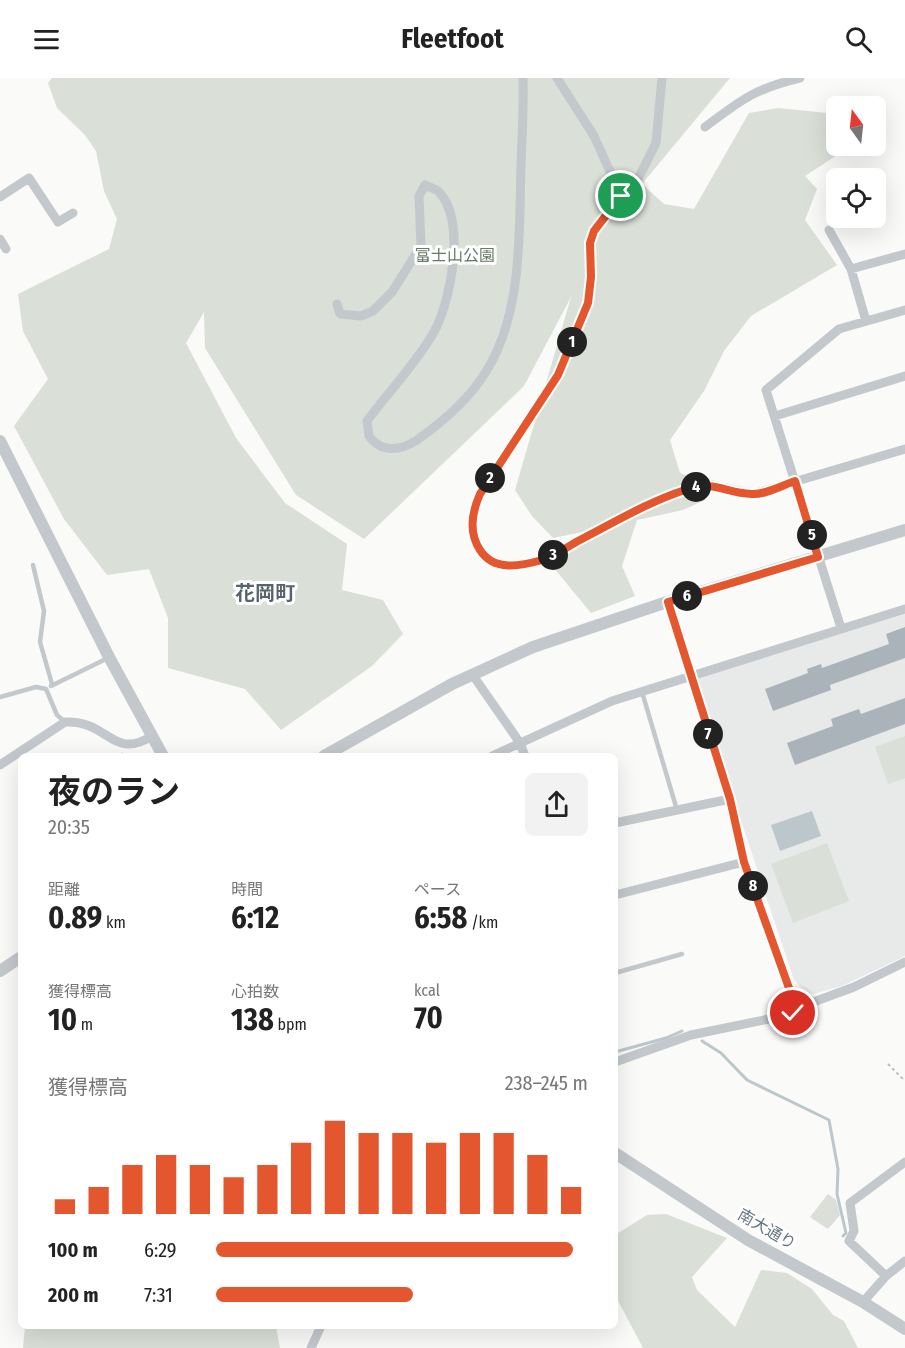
<!DOCTYPE html>
<html lang="ja">
<head>
<meta charset="utf-8">
<style>
	:root { --surface:#fff; --page:#f2f2f2; --text:#222; --muted:#767676; --accent:#e4572e }
	body { margin:0; font-family:"Fira Sans Condensed","Noto Sans JP",sans-serif; background:var(--page); color:var(--text); height:100vh; display:flex; flex-direction:column; font-size:22px; white-space:nowrap }
	* { box-sizing:border-box; margin:0 }
	p { font-size:20px; color:var(--muted) }
	.icon { flex:none; width:33px; height:33px; fill:none; stroke:currentColor; stroke-width:2; stroke-linecap:round; stroke-linejoin:round }
	.map { position:relative; flex:1; overflow:hidden }
	.side { position:absolute; left:18px; top:675px; width:600px; height:576px; display:flex; flex-direction:column; background:var(--surface); border-radius:9px; box-shadow:0 6px 24px #0002 }
	.side>* { flex:none }
	.needle { width:39px; rotate:345deg }
	.buttons { position:absolute; left:826px; top:18px; display:grid; gap:12px }
	.buttons a { display:grid; place-items:center; width:60px; height:60px; border-radius:9px; background:var(--surface); box-shadow:0 6px 24px #0002; font-size:30px }
	.pin { position:absolute; display:grid; place-items:center; width:51px; height:51px; color:#fff; margin:-26px; border:3px solid #fff; border-radius:50%; box-shadow:0 2px 6px #0007 }
	.km { position:absolute; width:30px; height:30px; margin:-15px; border-radius:50%; background:#222; color:#fff; font-size:16px; line-height:30px; text-align:center }
	.round { display:grid; place-items:center; flex:none; width:63px; height:63px; border-radius:9px; background:var(--page) }
	.overview { display:flex; align-items:center; justify-content:space-between; height:102px; padding:0 30px }
	h1 { font-size:33px; font-weight:700; line-height:45px }
	.metrics { display:grid; grid-template-columns:repeat(3,1fr); gap:9px; height:102px; padding:6px 30px }
	.metrics div { display:grid; align-content:center }
	.metrics b { font-size:30px; font-weight:700 }
	.metrics small { font-size:16px; font-weight:400 }
	.metrics p { font-size:16px }
	.chart { height:168px; padding:12px 30px }
	.chart p { display:flex; justify-content:space-between }
	.chart svg { width:100%; height:108px; margin-top:6px; stroke:var(--accent); stroke-width:6 }
	ul { padding:0 30px; list-style:none; font-size:20px }
	li { display:grid; grid-template-columns:96px 72px 1fr; align-items:center; height:45px }
	li i { height:15px; border-radius:8px; background:var(--accent) }
	header { display:flex; justify-content:space-between; align-items:center; height:78px; padding:0 30px; background:var(--surface); font-size:27px; font-weight:700 }
	.map>svg:first-child { display:block }
	.built { fill:#e8e9e9 }
	.green { fill:#dadfd7 }
	.water { fill:#bbc7cb }
	.lines { fill:none; stroke-linecap:round; stroke-linejoin:round }
	.stream { stroke:#bbc7cb; stroke-width:3 }
	.building { fill:#aab3b9 }
	.path { stroke:#bbbfc2; stroke-width:2; stroke-dasharray:3 3; stroke-linecap:butt }
	.service { stroke:#c3c8cc; stroke-width:4.5 }
	.minor { stroke:#c3c8cc; stroke-width:9 }
	.tertiary { stroke:#c3c8cc; stroke-width:12 }
	.route-casing { stroke:#fff; stroke-width:12 }
	.route { stroke:#e4572e; stroke-width:8 }
	.labels { text-anchor:middle; dominant-baseline:central; stroke-width:6; stroke-linejoin:round; paint-order:stroke }
	.park-label { font-size:16px; fill:#687a64; stroke:#fff }
	.street-label { font-size:16px; fill:#657683; stroke:#fff }
	.quarter-label { font-size:20px; font-weight:bold; fill:#57646e; stroke:#fff }
</style>
</head>
<body>
<header><svg class="icon" aria-label="menu" viewBox="0 0 24 24"><path d="M4 6h16M4 12h16M4 18h16"/></svg>Fleetfoot<svg class="icon" aria-label="search" viewBox="0 0 24 24"><circle cx="10" cy="10" r="6"/><path d="M15 15l6 6"/></svg></header>
<div class="map">
<svg width="905" height="1270" viewBox="0 0 905 1270">
	<rect width="100%" height="100%" fill="#fafaf8"/>
	<!-- built -->
	<path class="built" d="M905,536V878L842,908L813,916L805,914L794,902L694,601Z"/>
	<!-- green -->
	<path class="green" d="M52,0H730L642,106L664,126L694,131L749,35L778,30L837,36V68H851L805,98L817,111L805,142L837,187L751,238L724,273L704,313L670,362L680,395L702,404L705,422L683,432L637,442L622,488L635,518L591,535L549,484L625,445L553,460L532,438L515,412L571,219L524,308L364,461L296,417L205,270L204,234L186,265L236,360L285,425L347,466L342,512L383,522L403,556L372,588L281,652L245,611L168,590V540L149,491L107,497L64,441L14,348L48,301L23,253L18,216L109,171L117,141L104,113L96,73L85,57L57,30L48,5Z
		M905,658V700L888,706L875,669Z
		M827,765L849,823L793,845L771,786Z
		M828,1116L836,1122L840,1137L828,1151L810,1139Z
		M666,1136L727,1160L692,1199L697,1212L735,1249L761,1192L787,1195L812,1211L833,1237L844,1243L858,1270H643L615,1217V1157L647,1137Z
		M25,1248H276L280,1270H23Z"/>
	<!-- water -->
	<path class="water" d="M812,733L821,758L780,773L771,747Z"/>
	<g class="lines">
		<!-- stream -->
		<path class="stream" d="M122,676L125,678
			M702,963L721,975L747,1002L829,1042L838,1091L837,1116L846,1155L843,1158
			M615,974L666,960L682,953"/>
	</g>
	<!-- building -->
	<path class="building" d="M905,549V580L830,607L831,612L773,633L765,611L808,595L807,591L821,586L822,590L889,566L886,556Z
		M905,620V646L795,687L787,665L833,648L831,641L859,631L861,636Z"/>
	<g class="lines">
		<!-- path -->
		<path class="path" d="M888,986L905,1003"/>
		<!-- service -->
		<path class="service" d="M33,487L44,533L40,564L52,606
			M51,608L108,580
			M642,614L677,732
			M0,619L36,609L46,611L57,637L65,644
			M615,895L682,876"/>
		<!-- minor -->
		<path class="minor" d="M557,0L594,58L621,118
			M662,0L656,65L639,99L594,153L590,165L591,199L588,225L558,297L498,388L474,429L472,452L475,466L482,476L497,487L509,488L545,482L642,430L684,412L708,406L753,416L905,371
			M705,49C741,22 756,10 800,0
			M0,119L29,100L58,144L73,135
			M829,152L851,191L866,243
			M0,161L6,171
			M851,191L905,176
			M337,226L340,236L361,238L373,233L392,214L421,168L419,118L425,107C429,109 435,111 438,113C467,141 451,223 434,254C415,287 389,313 367,343L369,358C381,375 400,373 417,362C444,343 470,321 487,292C523,233 519,153 521,87C522,58 524,29 523,0
			M775,338L905,298
			M667,524L730,721L744,784L789,910L800,929L854,909L905,884
			M841,550L766,312L839,251L905,232
			M472,596L520,665L525,678
			M492,678L612,623L905,531
			M0,687L65,644C109,642 112,683 152,658
			M615,745L730,721
			M615,817L744,784
			M615,984L691,957L769,941L793,935L800,929
			M886,1198L905,1183
			M863,1224L886,1198L849,1163L854,1153L850,1125L905,1084
			M311,1270L321,1248"/>
		<!-- tertiary -->
		<path class="tertiary" d="M0,363L109,579L163,678
			M324,678L452,606L533,569L667,524L905,452
			M0,893L21,879
			M615,1075L748,1162L863,1224L905,1251"/>
	</g>
	<g class="lines">
		<!-- route casing -->
		<g class="route-casing">
			<path id="route" d="M621,118L594,153L590,165L591,199L588,225L558,297L480,416C472,434 468,454 480,472C494,494 521,488 542,482C554,479 567,469 578,463C613,445 648,424 685,412C717,402 723,415 752,416C765,417 783,407 795,403L818,479L668,524L730,721L744,784L789,910L800,929L793,935"/>
		</g>
		<!-- route -->
		<use href="#route" class="route"/>
	</g>
	<g class="labels">
		<!-- park labels -->
		<g class="park-label">
			<text x="455" y="177">富士山公園</text>
		</g>
		<!-- street labels -->
		<g class="street-label">
			<text transform="translate(767 1151) rotate(30)">南大通り</text>
		</g>
		<!-- quarter labels -->
		<g class="quarter-label">
			<text x="265" y="515">花岡町</text>
		</g>
	</g>
</svg>
<div class="buttons">
<a><svg class="needle" viewBox="-14 -14 28 28"><path d="M0-13l5 13h-10z" fill="#e53935"/><path d="M0 13l5-13h-10z" fill="#767676"/></svg></a>
<a><svg class="icon" aria-label="locate" viewBox="0 0 24 24"><circle cx="12" cy="12" r="6"/><path d="M12 2v4M12 18v4M2 12h4M18 12h4"/></svg></a>
</div>
<div class="pin" style="left:621px;top:118px;background:#1e9e55"><svg class="icon" aria-label="arrive" viewBox="0 0 24 24"><path d="M6 21V4h12l-3 4 3 4H6"/></svg></div>
<div class="pin" style="left:793px;top:935px;background:#d93025"><svg class="icon" aria-label="check" viewBox="0 0 24 24"><path d="M5 12l5 5 9-10"/></svg></div>
<b class="km" style="left:572px;top:264px">1</b>
<b class="km" style="left:490px;top:400px">2</b>
<b class="km" style="left:553px;top:477px">3</b>
<b class="km" style="left:696px;top:409px">4</b>
<b class="km" style="left:812px;top:457px">5</b>
<b class="km" style="left:687px;top:518px">6</b>
<b class="km" style="left:708px;top:656px">7</b>
<b class="km" style="left:753px;top:808px">8</b>
<section class="side">
<div class="overview"><div><h1>夜のラン</h1><p>20:35</p></div><a class="round"><svg class="icon" aria-label="share" viewBox="0 0 24 24"><path d="M12 15V3M7 8l5-5 5 5M5 13v7h14v-7"/></svg></a></div>
<div class="metrics">
<div><p>距離</p><b>0.89<small> km</small></b></div>
<div><p>時間</p><b>6:12</b></div>
<div><p>ペース</p><b>6:58<small> /km</small></b></div>
</div>
<div class="metrics">
<div><p>獲得標高</p><b>10<small> m</small></b></div>
<div><p>心拍数</p><b>138<small> bpm</small></b></div>
<div><p>kcal</p><b>70</b></div>
</div>
<div class="chart"><p><span>獲得標高</span>238–245 m</p>
<svg viewBox="0 0 160 44" preserveAspectRatio="none"><path d="M5 44V38M15 44V33M25 44V24M35 44V20M45 44V24M55 44V29M65 44V24M75 44V15M85 44V6M95 44V11M105 44V11M115 44V15M125 44V11M135 44V11M145 44V20M155 44V33"/></svg>
</div>
<ul>
<li><b>100 m</b>6:29<i style="width:96%"></i></li>
<li><b>200 m</b>7:31<i style="width:53%"></i></li>
</ul>
</section>
</div>
</body>
</html>
